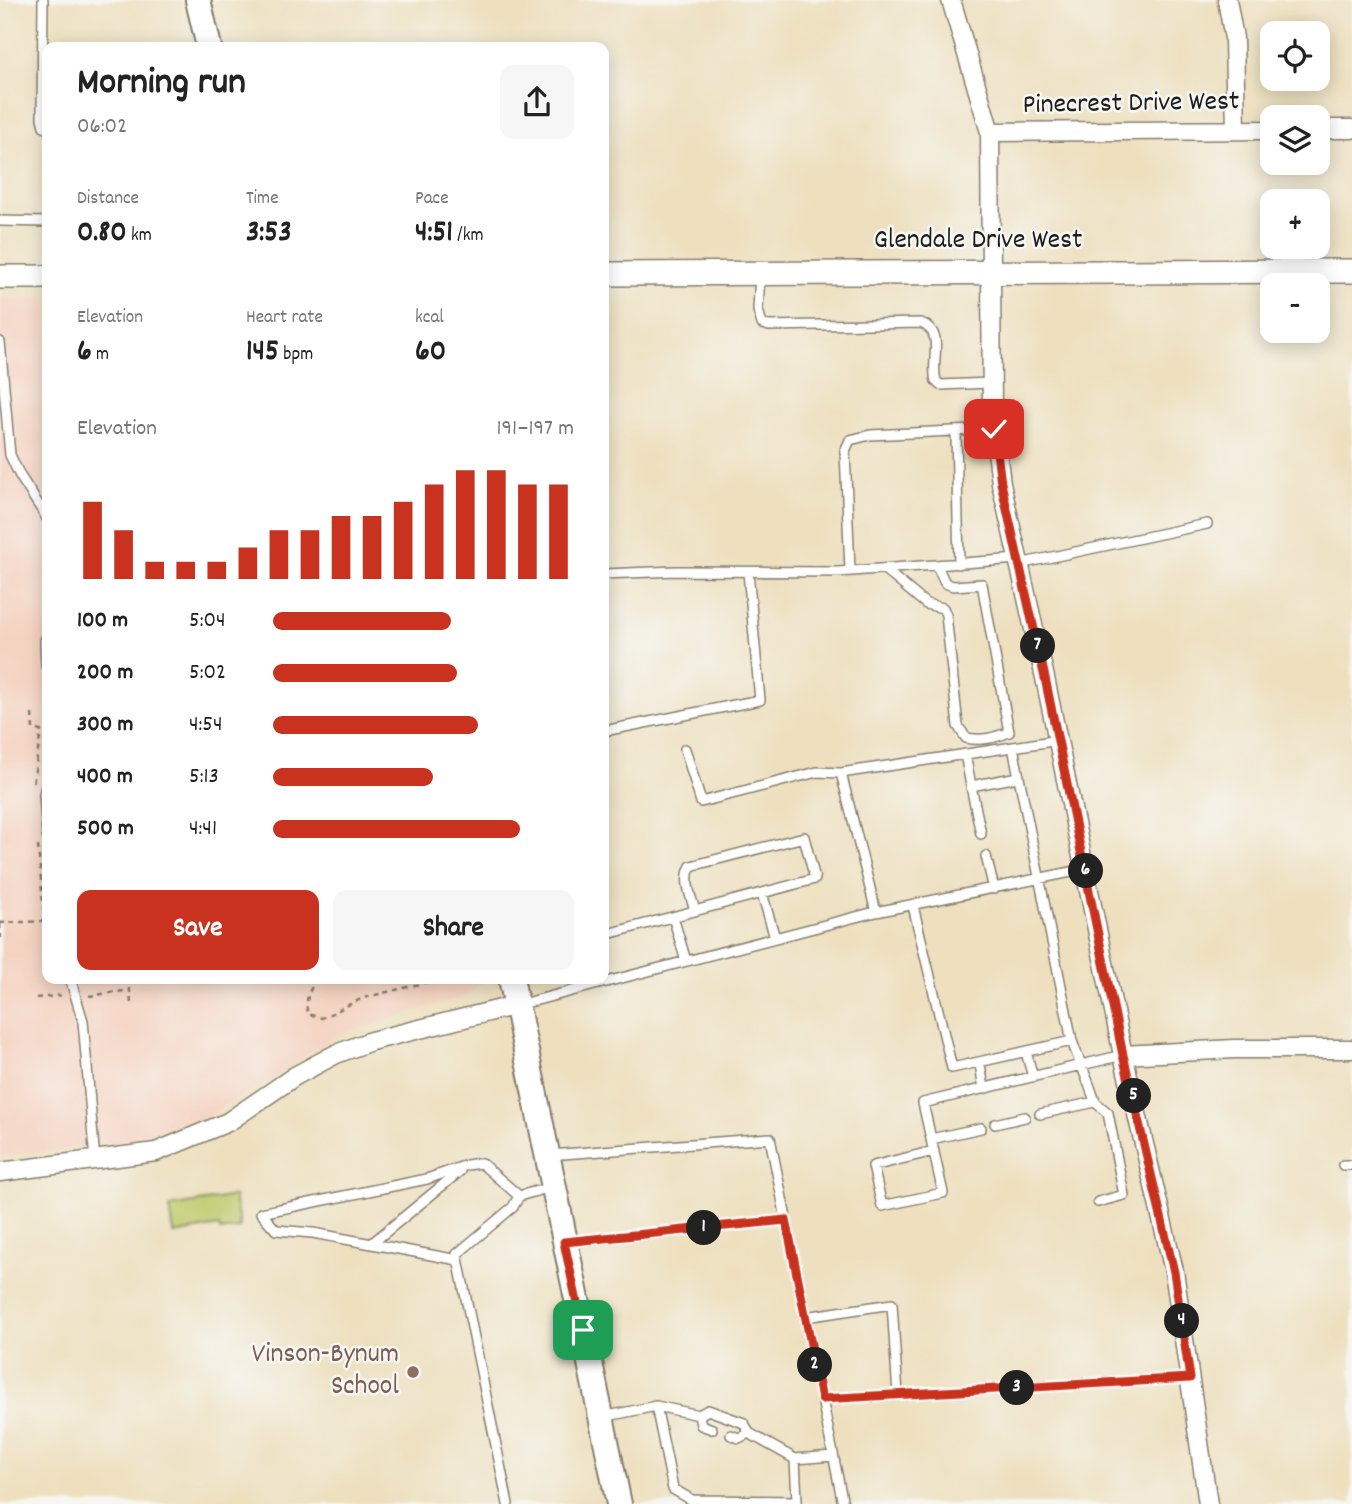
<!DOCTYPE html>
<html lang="en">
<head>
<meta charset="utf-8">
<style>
	:root { --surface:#fff; --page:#f6f6f6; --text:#222; --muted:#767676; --accent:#c8321e }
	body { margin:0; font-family:Dekko,sans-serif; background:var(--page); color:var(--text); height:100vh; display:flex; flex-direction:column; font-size:26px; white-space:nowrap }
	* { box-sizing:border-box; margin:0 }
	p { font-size:23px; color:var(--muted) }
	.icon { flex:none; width:38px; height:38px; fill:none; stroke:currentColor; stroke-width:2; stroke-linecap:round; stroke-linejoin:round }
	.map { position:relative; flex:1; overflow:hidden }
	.details { position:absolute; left:42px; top:42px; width:567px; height:942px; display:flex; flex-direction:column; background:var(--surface); border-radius:14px; box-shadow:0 4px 18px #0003 }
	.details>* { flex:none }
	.controls { position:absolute; left:1260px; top:21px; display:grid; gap:14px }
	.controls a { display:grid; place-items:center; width:70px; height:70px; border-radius:14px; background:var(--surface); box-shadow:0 4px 18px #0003; font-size:35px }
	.pin { position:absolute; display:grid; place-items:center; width:60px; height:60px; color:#fff; margin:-30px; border-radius:14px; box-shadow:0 4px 10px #0006 }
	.km { position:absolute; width:35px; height:35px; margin:-18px; border-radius:50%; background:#222; color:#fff; font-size:19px; line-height:35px; text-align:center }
	.round { display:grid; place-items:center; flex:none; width:74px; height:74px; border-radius:14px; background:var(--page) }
	.head { display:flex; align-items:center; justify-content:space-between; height:119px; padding:0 35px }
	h1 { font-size:38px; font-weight:700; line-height:52px }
	.metrics { display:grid; grid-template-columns:repeat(3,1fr); gap:10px; height:119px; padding:7px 35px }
	.metrics div { display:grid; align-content:center }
	.metrics b { font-size:30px; font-weight:700 }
	.metrics small { font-size:19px; font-weight:400 }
	.metrics p { font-size:19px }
	.chart { height:196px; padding:14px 35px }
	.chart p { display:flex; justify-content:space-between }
	.chart svg { width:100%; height:126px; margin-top:7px; stroke:var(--accent); stroke-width:6 }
	.button { display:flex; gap:14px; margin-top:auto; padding:14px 35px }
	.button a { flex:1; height:80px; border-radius:14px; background:var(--accent); color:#fff; font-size:28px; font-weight:700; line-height:80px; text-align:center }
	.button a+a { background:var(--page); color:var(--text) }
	ul { padding:0 35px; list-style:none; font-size:23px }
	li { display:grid; grid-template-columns:112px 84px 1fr; align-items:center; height:52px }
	li i { height:18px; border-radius:9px; background:var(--accent) }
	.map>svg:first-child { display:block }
	.built { fill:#f5d3c1 }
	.green { fill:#becb6d; stroke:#6d7444; stroke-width:2 }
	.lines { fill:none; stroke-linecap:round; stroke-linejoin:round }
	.service-casing { stroke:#857e6e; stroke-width:12 }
	.minor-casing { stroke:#857e6e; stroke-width:21 }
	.tertiary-casing { stroke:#857e6e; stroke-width:26 }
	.secondary-casing { stroke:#857e6e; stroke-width:28 }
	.path { stroke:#857e6e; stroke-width:2.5; stroke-dasharray:5 5; stroke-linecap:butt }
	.service { stroke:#fff; stroke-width:9 }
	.minor { stroke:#fff; stroke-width:18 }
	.tertiary { stroke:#fff; stroke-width:23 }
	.secondary { stroke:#fff; stroke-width:24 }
	.route-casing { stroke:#fff; stroke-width:14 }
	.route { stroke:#c8321e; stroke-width:9 }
	.education-dot { fill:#8d6e63; stroke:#f6f6f2; stroke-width:2.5 }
	.labels { text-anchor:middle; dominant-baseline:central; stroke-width:5; stroke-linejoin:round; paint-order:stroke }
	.street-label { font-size:28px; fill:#1c1c1c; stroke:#f6f6f2 }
	.education-label { font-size:28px; fill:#785e54; stroke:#f6f6f2; text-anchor:end }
</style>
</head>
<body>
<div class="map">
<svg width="1352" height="1504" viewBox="0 0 1352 1504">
	<rect width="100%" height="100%" fill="#f6f6f2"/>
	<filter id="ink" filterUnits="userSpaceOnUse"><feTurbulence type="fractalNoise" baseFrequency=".0143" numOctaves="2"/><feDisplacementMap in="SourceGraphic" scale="14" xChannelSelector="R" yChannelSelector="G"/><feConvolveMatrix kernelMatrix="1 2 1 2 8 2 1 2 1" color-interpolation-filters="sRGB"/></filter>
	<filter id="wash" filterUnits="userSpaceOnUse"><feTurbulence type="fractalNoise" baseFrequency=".00686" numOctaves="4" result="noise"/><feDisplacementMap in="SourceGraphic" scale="28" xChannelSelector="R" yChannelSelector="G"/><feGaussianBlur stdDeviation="1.57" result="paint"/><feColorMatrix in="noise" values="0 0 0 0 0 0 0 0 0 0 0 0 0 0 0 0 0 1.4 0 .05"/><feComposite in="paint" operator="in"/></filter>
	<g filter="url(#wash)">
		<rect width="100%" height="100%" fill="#eee0bf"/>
		<!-- built -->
		<path class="built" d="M47,297V978H483L482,982L467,996L340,1034L272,1079L194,1123L125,1142L0,1157V298Z"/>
		<!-- green -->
		<path class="green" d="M234,1196L240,1228L220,1231L219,1226L174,1234L170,1207Z"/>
	</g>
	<g filter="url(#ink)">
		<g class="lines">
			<!-- service casing -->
			<g class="service-casing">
				<path id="service" d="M43,0L42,118L44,126L47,129
					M0,221L47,222
					M760,274L758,310L762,324L769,326L921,323C946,333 930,359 936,381L940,385L991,383
					M0,342L10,455L20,476L47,518
					M956,432L959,564
					M1019,564L1207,524
					M884,569L926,604L943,608L946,615L958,726L966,738C982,741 994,738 1009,732L982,584L953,586L945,583L937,566
					M850,571L845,451L850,440L870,435L994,429
					M604,574L676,571L838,572L1018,559
					M46,666L45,640L47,637
					M604,731L760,700L748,572
					M1013,747L1072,1041C1079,1062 1089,1081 1095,1102L1040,1114
					M685,749L701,802L817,772L841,773
					M965,754L971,786
					M47,783L44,794L47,836
					M981,834L971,786L1018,777
					M986,856L994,889
					M762,893L775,938
					M913,906L952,1068L1072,1041
					M876,912L841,773L1059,740
					M673,917L686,961
					M604,935L815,879L804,837L691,866C683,880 691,896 695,911
					M70,978L83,1021L95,1161
					M518,1005L871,913L1086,869
					M1026,1052L1033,1077
					M980,1064L984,1089
					M1095,1102L1108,1113L1124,1195L1098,1202
					M995,1124L1025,1117
					M931,1139L981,1128
					M934,1151L873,1166L882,1206L943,1193L923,1103L1123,1055
					M550,1155L770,1138L843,1504
					M1343,1165H1352
					M569,1242L786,1220
					M371,1244L460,1171
					M458,1260L313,1233L276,1230L261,1213L427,1179L467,1165L481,1163L519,1196
					M805,1317L892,1304L898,1395L822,1399
					M898,1395L1190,1378
					M656,1406L673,1489L692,1500L797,1501L795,1459
					M699,1415L701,1425L712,1429
					M603,1417L656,1406L699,1415L708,1410L744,1423L749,1433L795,1459L833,1456
					M731,1435L739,1438L749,1433
					M508,1504L457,1254L513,1207L519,1196L551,1187"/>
			</g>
			<!-- minor casing -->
			<g class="minor-casing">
				<path id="minor" d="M951,0L990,132L992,410L1001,483L1045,678L1123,1055L1174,1271L1208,1504
					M1227,0L1234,38L1236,130
					M1318,129H1352
					M990,132L1272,130
					M1123,1055L1234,1049H1352
					M0,1172L156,1152L228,1122L295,1076L336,1054L371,1041L517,1005"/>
			</g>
			<!-- tertiary casing -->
			<g class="tertiary-casing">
				<path id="tertiary" d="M604,274L1352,271
					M0,277H47"/>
			</g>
			<!-- secondary casing -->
			<g class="secondary-casing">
				<path id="secondary" d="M198,0L209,47
					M511,978L619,1504"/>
			</g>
			<!-- path -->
			<path class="path" d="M32,714L33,729L41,731L33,784
				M38,846L47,947
				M0,923L45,921
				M0,924L1,938
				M129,978L131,1004
				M316,978C310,990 304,1001 308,1014L322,1018L363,998L444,978
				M89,996L130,990
				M36,998L64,995"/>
			<!-- service -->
			<use href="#service" class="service"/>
			<!-- minor -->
			<use href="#minor" class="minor"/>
			<!-- tertiary -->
			<use href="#tertiary" class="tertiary"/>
			<!-- secondary -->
			<use href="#secondary" class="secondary"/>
		</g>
	</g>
	<g class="lines" filter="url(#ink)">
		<!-- route casing -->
		<g class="route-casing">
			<path id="route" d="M583,1330L564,1242L786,1220L822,1399L1190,1378L1174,1272L1123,1055L1045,678L1001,483L994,429"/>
		</g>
		<!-- route -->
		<use href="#route" class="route"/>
	</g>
	<!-- markers -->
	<circle class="education-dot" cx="413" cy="1372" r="7"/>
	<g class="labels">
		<!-- street labels -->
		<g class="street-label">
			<text transform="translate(1131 105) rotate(-1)">Pinecrest Drive West</text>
			<text x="978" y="242">Glendale Drive West</text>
		</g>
		<!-- education labels -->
		<g class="education-label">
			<text x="399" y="1356">Vinson-Bynum<tspan x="399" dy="32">School</tspan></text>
		</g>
	</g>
</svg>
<div class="controls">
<a><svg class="icon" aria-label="locate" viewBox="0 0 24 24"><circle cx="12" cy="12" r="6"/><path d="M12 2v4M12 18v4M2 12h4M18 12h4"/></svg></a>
<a><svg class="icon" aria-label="layers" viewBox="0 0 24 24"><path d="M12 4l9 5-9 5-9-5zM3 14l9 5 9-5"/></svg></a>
<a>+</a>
<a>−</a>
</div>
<div class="pin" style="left:583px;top:1330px;background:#1e9e55"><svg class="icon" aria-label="arrive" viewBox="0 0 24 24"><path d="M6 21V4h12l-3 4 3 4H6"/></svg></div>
<div class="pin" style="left:994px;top:429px;background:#d93025"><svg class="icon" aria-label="check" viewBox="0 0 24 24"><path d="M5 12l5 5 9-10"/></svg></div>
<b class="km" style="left:704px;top:1228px">1</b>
<b class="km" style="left:815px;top:1365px">2</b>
<b class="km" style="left:1017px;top:1388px">3</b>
<b class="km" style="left:1182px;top:1321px">4</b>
<b class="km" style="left:1134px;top:1096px">5</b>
<b class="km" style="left:1086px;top:871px">6</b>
<b class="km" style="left:1038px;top:646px">7</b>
<section class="details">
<div class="head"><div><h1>Morning run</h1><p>06:02</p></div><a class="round"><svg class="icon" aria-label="share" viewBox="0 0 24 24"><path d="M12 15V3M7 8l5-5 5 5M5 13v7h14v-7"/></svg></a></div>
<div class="metrics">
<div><p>Distance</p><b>0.80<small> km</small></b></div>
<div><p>Time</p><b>3:53</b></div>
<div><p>Pace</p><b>4:51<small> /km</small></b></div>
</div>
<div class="metrics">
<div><p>Elevation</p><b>6<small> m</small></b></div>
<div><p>Heart rate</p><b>145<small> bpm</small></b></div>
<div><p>kcal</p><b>60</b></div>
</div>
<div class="chart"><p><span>Elevation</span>191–197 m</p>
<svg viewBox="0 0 160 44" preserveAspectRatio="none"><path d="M5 44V17M15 44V27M25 44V38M35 44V38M45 44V38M55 44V33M65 44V27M75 44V27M85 44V22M95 44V22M105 44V17M115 44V11M125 44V6M135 44V6M145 44V11M155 44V11"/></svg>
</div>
<ul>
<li><b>100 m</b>5:04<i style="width:59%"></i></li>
<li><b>200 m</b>5:02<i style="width:61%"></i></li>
<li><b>300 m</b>4:54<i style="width:68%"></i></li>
<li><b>400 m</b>5:13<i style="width:53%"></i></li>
<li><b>500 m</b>4:41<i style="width:82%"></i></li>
</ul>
<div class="button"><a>Save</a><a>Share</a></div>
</section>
</div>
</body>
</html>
